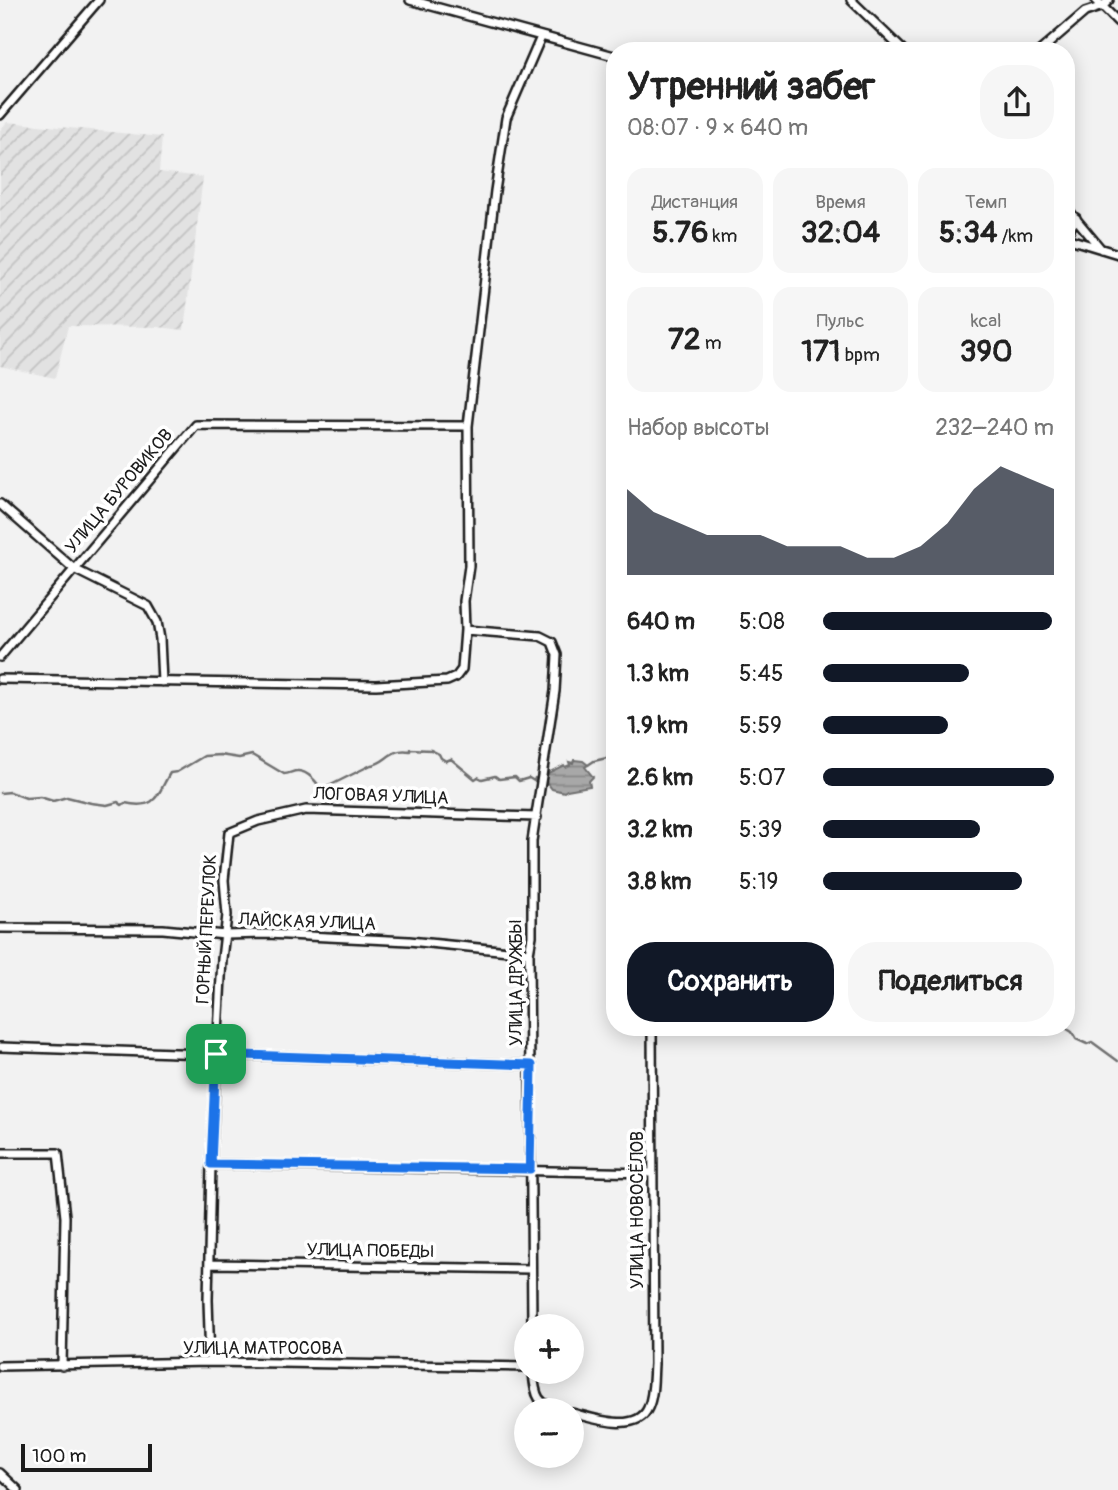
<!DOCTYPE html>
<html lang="ru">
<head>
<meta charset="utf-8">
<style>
	:root { --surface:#fff; --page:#f6f6f6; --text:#222; --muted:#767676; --accent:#111827 }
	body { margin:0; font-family:Pangolin,sans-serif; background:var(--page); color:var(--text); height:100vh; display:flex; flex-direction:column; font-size:26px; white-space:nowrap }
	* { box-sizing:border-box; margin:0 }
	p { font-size:23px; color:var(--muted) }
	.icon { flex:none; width:38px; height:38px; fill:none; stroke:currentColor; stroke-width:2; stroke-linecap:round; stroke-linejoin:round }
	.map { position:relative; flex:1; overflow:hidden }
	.details { position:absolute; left:606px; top:42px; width:469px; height:994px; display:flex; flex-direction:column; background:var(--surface); border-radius:28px; box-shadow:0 4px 18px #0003 }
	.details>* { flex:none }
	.buttons { position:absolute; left:514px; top:1314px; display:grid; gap:14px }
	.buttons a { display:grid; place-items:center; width:70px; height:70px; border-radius:50%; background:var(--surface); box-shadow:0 4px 18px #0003; font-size:35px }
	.scale { position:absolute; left:21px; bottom:18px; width:131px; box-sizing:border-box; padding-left:7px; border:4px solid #1c1c1c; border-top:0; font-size:19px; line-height:24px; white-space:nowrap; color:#1c1c1c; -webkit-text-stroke:5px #fff; paint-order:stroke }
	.pin { position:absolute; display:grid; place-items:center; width:60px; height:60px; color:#fff; margin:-30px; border-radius:14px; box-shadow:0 4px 10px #0006 }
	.round { display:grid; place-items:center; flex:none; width:74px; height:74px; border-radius:28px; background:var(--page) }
	.head { display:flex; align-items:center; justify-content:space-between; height:119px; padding:0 21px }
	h1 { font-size:38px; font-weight:700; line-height:52px }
	.stats { display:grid; grid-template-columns:repeat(3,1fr); gap:10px; height:119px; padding:7px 21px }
	.stats div { display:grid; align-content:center; border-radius:18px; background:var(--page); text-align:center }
	.stats b { font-size:30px; font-weight:700 }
	.stats small { font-size:19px; font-weight:400 }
	.stats p { font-size:19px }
	.chart { height:196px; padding:14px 21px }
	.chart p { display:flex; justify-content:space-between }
	.chart svg { width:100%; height:126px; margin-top:7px; fill:var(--accent); opacity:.7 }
	.cta { display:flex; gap:14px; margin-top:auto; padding:14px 21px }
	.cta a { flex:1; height:80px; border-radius:28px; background:var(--accent); color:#fff; font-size:28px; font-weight:700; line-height:80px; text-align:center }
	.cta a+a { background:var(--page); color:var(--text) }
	ul { padding:0 21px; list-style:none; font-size:23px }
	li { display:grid; grid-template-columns:112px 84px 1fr; align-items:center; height:52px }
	li i { height:18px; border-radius:9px; background:var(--accent) }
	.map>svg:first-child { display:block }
	.industrial { fill:url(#industrial-furrows) }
	.water { fill:url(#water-rules); stroke:#707070; stroke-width:2 }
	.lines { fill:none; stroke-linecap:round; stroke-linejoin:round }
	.stream { stroke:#707070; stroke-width:2.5 }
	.minor-casing { stroke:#1c1c1c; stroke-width:12 }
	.minor { stroke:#fff; stroke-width:7 }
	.route-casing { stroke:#fff; stroke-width:14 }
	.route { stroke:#1a73e8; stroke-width:9 }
	.labels { text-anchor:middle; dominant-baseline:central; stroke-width:7; stroke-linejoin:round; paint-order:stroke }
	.street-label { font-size:18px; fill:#1c1c1c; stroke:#fff }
</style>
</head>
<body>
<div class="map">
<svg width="1118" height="1490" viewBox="0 0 1118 1490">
	<defs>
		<pattern id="industrial-furrows" width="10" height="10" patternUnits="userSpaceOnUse" patternTransform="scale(1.75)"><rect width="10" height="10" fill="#e2e2e2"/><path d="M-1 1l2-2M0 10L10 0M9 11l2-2" fill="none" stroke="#c1c1c1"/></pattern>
		<pattern id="water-rules" width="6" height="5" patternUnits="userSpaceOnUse" patternTransform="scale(1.75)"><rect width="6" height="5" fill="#a8a8a8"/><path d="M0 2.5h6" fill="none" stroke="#888"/></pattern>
	</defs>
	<rect width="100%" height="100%" fill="#f2f2f2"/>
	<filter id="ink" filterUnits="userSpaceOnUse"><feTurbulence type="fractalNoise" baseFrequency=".0143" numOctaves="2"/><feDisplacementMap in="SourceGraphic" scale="14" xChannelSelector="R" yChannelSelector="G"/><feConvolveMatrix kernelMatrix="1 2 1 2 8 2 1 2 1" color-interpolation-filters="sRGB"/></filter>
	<g filter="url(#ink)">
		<!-- industrial -->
		<path class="industrial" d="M7,122L162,137L159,172L203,177L184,330L158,327L68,326L55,378L0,366V130Z"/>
		<!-- water -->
		<path class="water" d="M574,760L583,761L588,765L585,767L593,777L589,781L590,786L567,790L564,792L552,789L545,780L548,773L564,765L565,767L570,765L569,762L573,763Z"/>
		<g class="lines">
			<!-- stream -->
			<path class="stream" d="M588,765L594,761L611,757L614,760
				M0,793L10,792L26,798L40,797L53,801L67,797L91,803L107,805L118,802L122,805L125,803C157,810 157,795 170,773L177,772L204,756L220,755L239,758L252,755L284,774C289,774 293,771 297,771C307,770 318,783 321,790L371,765C386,764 390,747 410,751V749L431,750L439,754L441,758L446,761L451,759L475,779L478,777L482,779L495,776L499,779L515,777L519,781L529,778L534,781L535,778
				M1048,1027L1052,1030L1061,1027
				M1064,1027L1072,1032L1076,1039L1087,1044L1092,1042L1118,1061"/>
			<!-- minor casing -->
			<g class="minor-casing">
				<path id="minor" d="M410,0L614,56
					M851,0L904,51
					M1096,0L1118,22
					M1040,51L1085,12L1103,6L1109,0
					M0,115L99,0
					M1066,207L1101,249
					M1066,236L1076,218
					M1066,238L1118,254
					M0,504L74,569L148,606L157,622L160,639L162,682
					M465,630L540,636L552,642L557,655L555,691L532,841V936L529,953L532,1326
					M0,657L196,425L468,426
					M0,679L376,685L447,681L456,677L462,669L465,630L464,601L469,566L468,426L495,191L506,118L541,37
					M0,928L163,929L225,935L267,934L409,941L529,953
					M0,1047L532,1065
					M0,1153H58L65,1217L62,1366
					M211,1164L652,1173
					M209,1264L531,1269
					M210,1362L208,1300L211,1164L222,959L227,915L224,880L229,833L258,821L306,810L537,817
					M0,1366L210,1362L527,1367
					M533,1372C535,1396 537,1405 562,1410
					M572,1413C592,1418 637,1434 648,1408C654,1395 653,1378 654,1364L652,1027
					M0,1473L18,1490"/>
			</g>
			<!-- minor -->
			<use href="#minor" class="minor"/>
		</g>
	</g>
	<g class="lines" filter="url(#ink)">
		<!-- route casing -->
		<g class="route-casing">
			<path id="route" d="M216,1054L532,1065L530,1169L211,1164Z"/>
		</g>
		<!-- route -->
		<use href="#route" class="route"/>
	</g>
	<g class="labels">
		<!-- street labels -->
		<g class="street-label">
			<text transform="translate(119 491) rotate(-50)">УЛИЦА БУРОВИКОВ</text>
			<text transform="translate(381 796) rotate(2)">ЛОГОВАЯ УЛИЦА</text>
			<text transform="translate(307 922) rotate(2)">ЛАЙСКАЯ УЛИЦА</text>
			<text transform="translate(207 929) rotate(-87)">ГОРНЫЙ ПЕРЕУЛОК</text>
			<text transform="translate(516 983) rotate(-90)">УЛИЦА ДРУЖБЫ</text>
			<text transform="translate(637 1210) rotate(-90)">УЛИЦА НОВОСЁЛОВ</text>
			<text transform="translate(370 1251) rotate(1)">УЛИЦА ПОБЕДЫ</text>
			<text x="263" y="1348">УЛИЦА МАТРОСОВА</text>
		</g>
	</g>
</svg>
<div class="buttons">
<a>+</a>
<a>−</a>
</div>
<div class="scale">100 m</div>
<div class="pin" style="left:216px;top:1054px;background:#1e9e55"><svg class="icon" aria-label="arrive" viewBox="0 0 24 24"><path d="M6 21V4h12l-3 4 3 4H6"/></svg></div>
<section class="details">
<div class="head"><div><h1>Утренний забег</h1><p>08:07 · 9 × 640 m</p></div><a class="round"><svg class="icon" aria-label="share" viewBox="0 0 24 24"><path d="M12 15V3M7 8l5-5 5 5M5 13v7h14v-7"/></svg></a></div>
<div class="stats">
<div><p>Дистанция</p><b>5.76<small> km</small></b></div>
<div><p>Время</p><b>32:04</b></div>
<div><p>Темп</p><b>5:34<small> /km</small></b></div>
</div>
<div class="stats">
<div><b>72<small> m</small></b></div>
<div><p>Пульс</p><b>171<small> bpm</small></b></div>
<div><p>kcal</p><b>390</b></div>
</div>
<div class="chart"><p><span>Набор высоты</span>232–240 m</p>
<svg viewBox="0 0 160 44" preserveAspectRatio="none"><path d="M0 44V14L10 22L20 26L30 30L40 30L50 30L60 34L70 34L80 34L90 38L100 38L110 34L120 26L130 14L140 6L150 10L160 14V44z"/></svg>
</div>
<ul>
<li><b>640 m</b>5:08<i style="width:99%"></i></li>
<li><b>1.3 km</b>5:45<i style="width:63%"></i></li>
<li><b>1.9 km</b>5:59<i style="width:54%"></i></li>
<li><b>2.6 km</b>5:07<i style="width:100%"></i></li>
<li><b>3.2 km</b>5:39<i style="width:68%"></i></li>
<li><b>3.8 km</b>5:19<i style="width:86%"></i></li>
</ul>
<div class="cta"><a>Сохранить</a><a>Поделиться</a></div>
</section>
</div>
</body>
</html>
